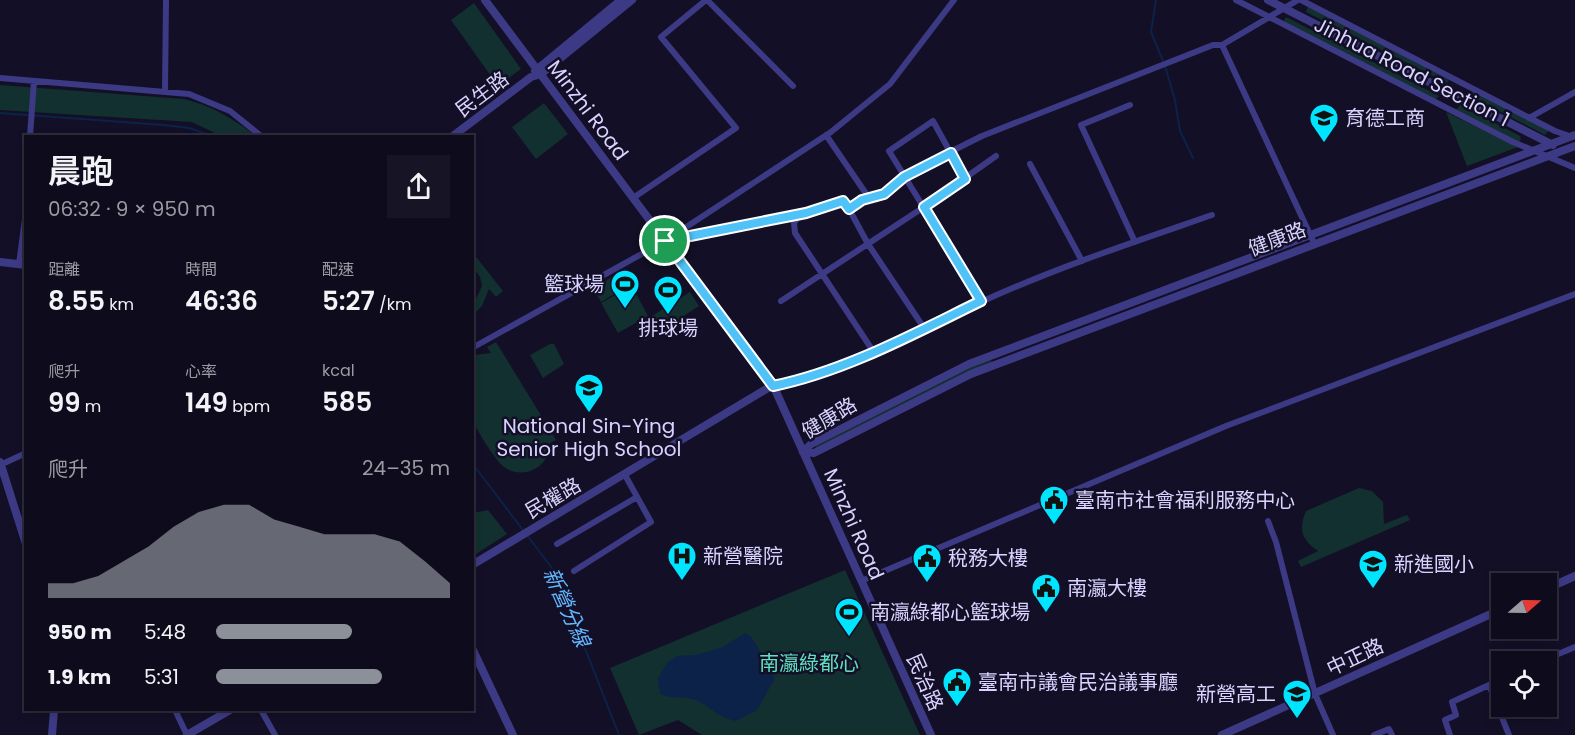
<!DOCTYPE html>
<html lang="zh-TW">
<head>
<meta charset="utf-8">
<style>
	:root { --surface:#0e0b1c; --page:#171425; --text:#f1f3f6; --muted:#9b9ba3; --line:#2e2b3b; --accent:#8c9099 }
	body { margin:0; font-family:Poppins,"Noto Sans TC",sans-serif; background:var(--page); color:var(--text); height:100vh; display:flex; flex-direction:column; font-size:22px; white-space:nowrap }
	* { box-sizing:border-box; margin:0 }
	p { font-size:20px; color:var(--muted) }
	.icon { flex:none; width:33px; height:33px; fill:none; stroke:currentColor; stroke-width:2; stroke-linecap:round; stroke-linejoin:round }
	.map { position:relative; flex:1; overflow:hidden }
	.side { position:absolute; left:24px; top:135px; width:450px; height:576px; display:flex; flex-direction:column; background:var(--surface); border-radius:0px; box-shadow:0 3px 9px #0003,0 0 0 2px var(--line) }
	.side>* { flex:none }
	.needle { width:39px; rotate:70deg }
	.tools { position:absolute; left:1491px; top:573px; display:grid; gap:12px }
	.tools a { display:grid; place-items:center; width:66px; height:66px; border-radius:0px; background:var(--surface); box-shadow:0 3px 9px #0003,0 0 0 2px var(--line); font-size:30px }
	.pin { position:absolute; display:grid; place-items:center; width:51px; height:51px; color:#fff; margin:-26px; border:3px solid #fff; border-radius:50%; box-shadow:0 2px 6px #0007 }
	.round { display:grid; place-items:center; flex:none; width:63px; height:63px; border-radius:0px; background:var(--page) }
	.overview { display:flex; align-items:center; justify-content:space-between; height:102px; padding:0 24px }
	h1 { font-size:33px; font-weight:600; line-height:45px }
	.stats { display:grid; grid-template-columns:repeat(3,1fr); gap:9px; height:102px; padding:6px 24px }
	.stats div { display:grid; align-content:center }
	.stats b { font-size:26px; font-weight:600 }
	.stats small { font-size:16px; font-weight:400 }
	.stats p { font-size:16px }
	.chart { height:168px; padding:12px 24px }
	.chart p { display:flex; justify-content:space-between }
	.chart svg { width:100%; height:108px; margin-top:6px; fill:var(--accent); opacity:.7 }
	ul { padding:0 24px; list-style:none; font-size:20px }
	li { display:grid; grid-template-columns:96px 72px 1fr; align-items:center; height:45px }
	li i { height:15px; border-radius:8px; background:var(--accent) }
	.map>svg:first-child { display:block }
	.green { fill:#12302f }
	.water { fill:#0c2248 }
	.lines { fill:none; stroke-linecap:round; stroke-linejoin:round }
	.stream { stroke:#0c2248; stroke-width:2 }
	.minor { stroke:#3d3a85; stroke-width:6 }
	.tertiary { stroke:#3d3a85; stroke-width:8 }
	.route-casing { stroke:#fff; stroke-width:12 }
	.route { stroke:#4fc3f7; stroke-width:8 }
	.labels { text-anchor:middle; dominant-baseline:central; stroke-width:5; stroke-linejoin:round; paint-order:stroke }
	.street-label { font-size:20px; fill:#d9d4ff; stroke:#130f26 }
	.poi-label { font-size:20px; fill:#d9d4ff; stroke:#130f26; text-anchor:start }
	.park-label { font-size:20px; fill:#5fe0c0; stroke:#130f26 }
	.water-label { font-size:21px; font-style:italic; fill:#62b6ff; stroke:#130f26 }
</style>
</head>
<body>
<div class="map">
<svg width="1575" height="735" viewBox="0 0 1575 735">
	<rect width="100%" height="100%" fill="#130f26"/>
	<!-- green -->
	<path class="green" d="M474,3L521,69L498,86L451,20Z
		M1308,6L1449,80L1447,83L1306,12Z
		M1285,18H1288L1439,96L1435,100L1284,22Z
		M0,85L184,99C213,106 233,119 256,136H221L192,122L0,110Z
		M1472,91L1548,130V131L1545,135L1470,96Z
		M544,103L568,134L536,159L512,127Z
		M1460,105L1520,136L1521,140L1518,142L1456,110Z
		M1446,112L1518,147L1467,166Z
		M473,253L503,291L496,297L489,289L482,306L473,315V305L482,286L480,277L473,267Z
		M625,270L633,283L601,302L593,288Z
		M632,286L648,316L618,333L601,303Z
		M690,292L699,306L645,341L636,326Z
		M496,342L556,440L550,443C551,467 522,481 504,467C496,461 476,430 473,420C468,406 472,372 473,355L491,353L487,347Z
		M550,344H554L564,364L543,378L530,355Z
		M991,360L992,362L816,448L815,446L969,367Z
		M1359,488L1372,491L1383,502L1384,524L1407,515L1410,520L1301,567L1298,561L1318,551C1302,540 1298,530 1306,511Z
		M488,510L507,534L473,556V513Z
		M845,570L920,735H702L678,720L639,735L610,668Z"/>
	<!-- water -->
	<path class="water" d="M745,633C760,640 762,665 775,678L757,710L736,721C715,716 714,709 698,701C687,695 672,700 660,694L658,678L667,663L677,656L696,655L723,647Z"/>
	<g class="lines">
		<!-- stream -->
		<path class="stream" d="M1156,0L1151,32L1163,61
			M1165,66L1175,100L1180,131L1193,158
			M0,113L164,125L189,128L212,136
			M472,463L555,572L619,735"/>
		<!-- minor -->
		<path class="minor" d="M707,0L793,86
			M1236,0L1513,142L1575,168
			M1301,0L1555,131L1572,137
			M1222,45L1314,243
			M0,78L189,94L230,111L261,136
			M165,91L166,0
			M1130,105L1081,125L1135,242
			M1529,118L1575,92
			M826,135L869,198
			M30,136L34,81
			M1030,164L1082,261
			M965,179L933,121L889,151L981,301
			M633,198L736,128L661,37L706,0
			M849,209L868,244L924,328
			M801,213L794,223L795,233L873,351
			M668,239L831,132L890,84L954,0
			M19,264L26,212
			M781,301L924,207L996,156
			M472,348L665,241L806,213L843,201L849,209L862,200L884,194L920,167L982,136L1213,45H1222L1298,0
			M773,385C846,372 913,332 981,302C1055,268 1134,242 1212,215
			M0,465L26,453
			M1268,521L1276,542L1315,694L1333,735
			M557,544L637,497
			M574,571L651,522L625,475
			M861,581L1226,426L1575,294
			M1539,662L1575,647
			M1489,685L1509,735
			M175,710L187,735
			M261,710L275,735
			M1374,735L1389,729L1392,735
			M1450,735L1445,720L1456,715L1452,702L1502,679"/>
		<!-- tertiary -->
		<path class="tertiary" d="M485,0L773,385L931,735
			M1268,0L1553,145
			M535,71L621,0
			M453,136L531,77L541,74L632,0
			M0,262L26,265
			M803,452L811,444L969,364L1575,135
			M803,452L814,453L971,374L1575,146
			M0,462L26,544
			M472,565L773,385
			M1546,589L1575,576
			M472,648L513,735
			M52,735L54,710
			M187,735L230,710
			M1222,735L1502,609"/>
	</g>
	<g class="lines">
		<!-- route casing -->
		<g class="route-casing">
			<path id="route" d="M951,153L965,179L924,207L981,301C915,333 846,371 773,386L665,241L806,213L843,201L849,209L862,200L884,194L904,177Z"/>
		</g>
		<!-- route -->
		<use href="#route" class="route"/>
	</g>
	<!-- icons -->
	<defs>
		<g id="school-pin" transform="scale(1.5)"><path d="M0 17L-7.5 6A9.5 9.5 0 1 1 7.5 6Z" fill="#00e5ff" stroke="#130f26"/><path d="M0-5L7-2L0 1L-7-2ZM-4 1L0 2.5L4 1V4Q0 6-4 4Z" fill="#111"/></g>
		<g id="stadium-pin" transform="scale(1.5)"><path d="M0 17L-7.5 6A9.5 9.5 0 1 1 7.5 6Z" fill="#00e5ff" stroke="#130f26"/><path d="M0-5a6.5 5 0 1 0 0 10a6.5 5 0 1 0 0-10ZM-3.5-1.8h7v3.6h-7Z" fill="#111"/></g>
		<g id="civic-pin" transform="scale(1.5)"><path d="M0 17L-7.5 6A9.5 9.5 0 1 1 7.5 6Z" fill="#00e5ff" stroke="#130f26"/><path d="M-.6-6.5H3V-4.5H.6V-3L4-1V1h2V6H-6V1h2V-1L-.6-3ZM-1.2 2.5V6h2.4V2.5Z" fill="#111"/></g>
		<g id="hospital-pin" transform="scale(1.5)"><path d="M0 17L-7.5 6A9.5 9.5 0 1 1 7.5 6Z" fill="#00e5ff" stroke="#130f26"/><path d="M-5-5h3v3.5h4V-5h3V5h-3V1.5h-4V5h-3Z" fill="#111"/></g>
	</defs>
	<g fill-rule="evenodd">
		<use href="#school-pin" x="1324" y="118"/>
		<use href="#stadium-pin" x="625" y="284"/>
		<use href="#stadium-pin" x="668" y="290"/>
		<use href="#school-pin" x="589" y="388"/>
		<use href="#civic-pin" x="1054" y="500"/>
		<use href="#hospital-pin" x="682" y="556"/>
		<use href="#civic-pin" x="927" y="558"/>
		<use href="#school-pin" x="1373" y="564"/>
		<use href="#civic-pin" x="1046" y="588"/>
		<use href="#stadium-pin" x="849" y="612"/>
		<use href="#civic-pin" x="957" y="682"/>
		<use href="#school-pin" x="1297" y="694"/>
	</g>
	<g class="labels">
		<!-- street labels -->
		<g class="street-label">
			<text transform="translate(1412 72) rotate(27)">Jinhua Road Section 1</text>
			<text transform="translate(482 94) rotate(-37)">民生路</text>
			<text transform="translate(588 110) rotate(53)">Minzhi Road</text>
			<text transform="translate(1277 239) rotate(-21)">健康路</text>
			<text transform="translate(829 418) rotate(-31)">健康路</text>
			<text transform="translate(553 498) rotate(-30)">民權路</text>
			<text transform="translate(854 524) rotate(66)">Minzhi Road</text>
			<text transform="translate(1355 657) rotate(-25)">中正路</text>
			<text transform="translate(925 682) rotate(66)">民治路</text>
		</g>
		<!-- poi labels -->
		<g class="poi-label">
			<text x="1345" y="118">育德工商</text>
			<text x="604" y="284" text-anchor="end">籃球場</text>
			<text x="668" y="328" text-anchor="middle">排球場</text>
			<text x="589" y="426" text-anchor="middle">National Sin-Ying<tspan x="589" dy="23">Senior High School</tspan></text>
			<text x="1075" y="500">臺南市社會福利服務中心</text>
			<text x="703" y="556">新營醫院</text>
			<text x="948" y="558">稅務大樓</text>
			<text x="1394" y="564">新進國小</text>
			<text x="1067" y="588">南瀛大樓</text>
			<text x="870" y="612">南瀛綠都心籃球場</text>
			<text x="978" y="682">臺南市議會民治議事廳</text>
			<text x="1276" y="694" text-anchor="end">新營高工</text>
		</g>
		<!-- park labels -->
		<g class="park-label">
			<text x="809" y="663">南瀛綠都心</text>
		</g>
		<!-- water labels -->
		<g class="water-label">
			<text transform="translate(567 607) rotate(66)">新營分線</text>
		</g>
	</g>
</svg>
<div class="tools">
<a><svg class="needle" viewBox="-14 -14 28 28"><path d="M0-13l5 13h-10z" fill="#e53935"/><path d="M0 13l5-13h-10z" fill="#9b9ba3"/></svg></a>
<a><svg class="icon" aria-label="locate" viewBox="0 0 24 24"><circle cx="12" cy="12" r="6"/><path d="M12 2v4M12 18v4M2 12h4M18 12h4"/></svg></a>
</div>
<div class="pin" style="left:665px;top:241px;background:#1e9e55"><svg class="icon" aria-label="arrive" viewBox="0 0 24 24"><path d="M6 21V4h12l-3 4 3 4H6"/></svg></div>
<section class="side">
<div class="overview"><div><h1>晨跑</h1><p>06:32 · 9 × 950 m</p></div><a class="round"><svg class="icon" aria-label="share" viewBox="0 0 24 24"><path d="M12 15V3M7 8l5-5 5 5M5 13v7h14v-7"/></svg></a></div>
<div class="stats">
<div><p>距離</p><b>8.55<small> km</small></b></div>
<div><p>時間</p><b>46:36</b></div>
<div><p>配速</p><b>5:27<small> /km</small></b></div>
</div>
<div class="stats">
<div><p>爬升</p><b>99<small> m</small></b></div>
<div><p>心率</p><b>149<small> bpm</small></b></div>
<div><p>kcal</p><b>585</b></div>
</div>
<div class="chart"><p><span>爬升</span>24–35 m</p>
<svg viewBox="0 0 160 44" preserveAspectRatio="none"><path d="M0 44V38L10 38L20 35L30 29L40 23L50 15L60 9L70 6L80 6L90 12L100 15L110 18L120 18L130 18L140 21L150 29L160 38V44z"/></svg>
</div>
<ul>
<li><b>950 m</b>5:48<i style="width:58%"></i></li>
<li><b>1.9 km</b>5:31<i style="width:71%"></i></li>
</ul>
</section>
</div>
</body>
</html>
